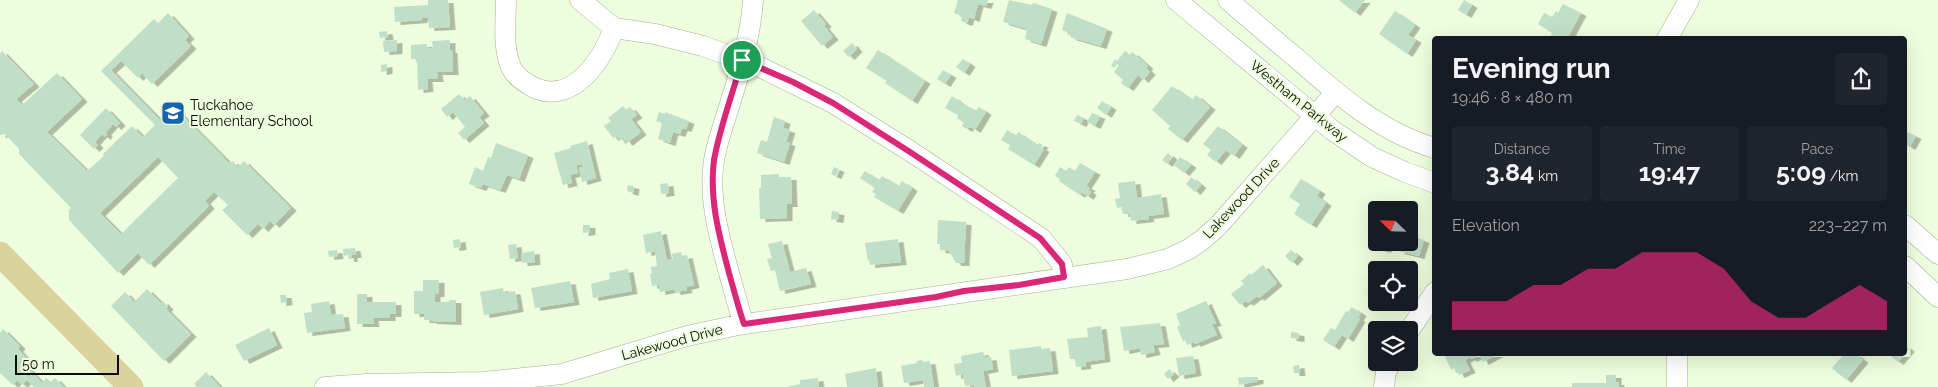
<!DOCTYPE html>
<html lang="en">
<head>
<meta charset="utf-8">
<style>
	:root { --surface:#171b24; --page:#20242c; --text:#f1f3f6; --muted:#9ea1a6; --accent:#db2777 }
	body { margin:0; font-family:Raleway,sans-serif; background:var(--page); color:var(--text); height:100vh; display:flex; flex-direction:column; font-size:19px; white-space:nowrap }
	* { box-sizing:border-box; margin:0 }
	p { font-size:16px; color:var(--muted) }
	.icon { flex:none; width:28px; height:28px; fill:none; stroke:currentColor; stroke-width:2; stroke-linecap:round; stroke-linejoin:round }
	.map { position:relative; flex:1; overflow:hidden }
	.details { position:absolute; left:1432px; top:36px; width:475px; height:320px; display:flex; flex-direction:column; background:var(--surface); border-radius:5px; box-shadow:0 5px 20px #0002 }
	.details>* { flex:none }
	.needle { width:32px; rotate:293deg }
	.tools { position:absolute; left:1368px; top:201px; display:grid; gap:10px }
	.tools a { display:grid; place-items:center; width:50px; height:50px; border-radius:5px; background:var(--surface); box-shadow:0 5px 20px #0002; font-size:25px }
	.scale { position:absolute; left:15px; bottom:12px; width:104px; box-sizing:border-box; padding-left:5px; border:2px solid #080d04; border-top:0; font-size:14px; line-height:18px; white-space:nowrap; color:#080d04; -webkit-text-stroke:4px #edfddd; paint-order:stroke }
	.pin { position:absolute; display:grid; place-items:center; width:42px; height:42px; color:#fff; margin:-21px; border:2px solid #fff; border-radius:50%; box-shadow:0 1px 5px #0007 }
	.round { display:grid; place-items:center; flex:none; width:52px; height:52px; border-radius:5px; background:var(--page) }
	.overview { display:flex; align-items:center; justify-content:space-between; height:85px; padding:0 20px }
	h1 { font-size:28px; font-weight:700; line-height:38px }
	.metrics { display:grid; grid-template-columns:repeat(3,1fr); gap:8px; height:85px; padding:5px 20px }
	.metrics div { display:grid; align-content:center; border-radius:5px; background:var(--page); text-align:center }
	.metrics b { font-size:25px; font-weight:700 }
	.metrics small { font-size:14px; font-weight:400 }
	.metrics p { font-size:14px }
	.chart { height:140px; padding:10px 20px }
	.chart p { display:flex; justify-content:space-between }
	.chart svg { width:100%; height:90px; margin-top:5px; fill:var(--accent); opacity:.7 }
	.map>svg:first-child { display:block }
	.building { fill:#c0dfc8; fill-rule:evenodd; filter:url(#shadow) }
	.lines { fill:none; stroke-linecap:round; stroke-linejoin:round }
	.minor-casing { stroke:#a3b194; stroke-width:21 }
	.major-casing { stroke:#fff; stroke-width:26 }
	.minor { stroke:#fff; stroke-width:20 }
	.major { stroke:#dad39b; stroke-width:25 }
	.route-casing { stroke:#fff; stroke-width:10 }
	.route { stroke:#db2777; stroke-width:6 }
	.labels { text-anchor:middle; dominant-baseline:central; stroke-width:4.5; stroke-linejoin:round; paint-order:stroke }
	.street-label { font-size:14px; fill:#080d04; stroke:#edfddd }
	.poi-label { font-size:14px; fill:#080d04; stroke:#edfddd; text-anchor:start }
</style>
</head>
<body>
<div class="map">
<svg width="1938" height="387" viewBox="0 0 1938 387">
	<defs>
		<filter id="shadow"><feDropShadow dx="5.5" dy="3" stdDeviation="0" flood-color="#0004"/></filter>
	</defs>
	<rect width="100%" height="100%" fill="#edfddd"/>
	<!-- building -->
	<path class="building" d="M428,0H448L450,27L429,28L428,17L422,18V20L395,22L394,7L428,5Z
		M958,0H988L986,6L978,4L974,19L969,17L967,23L961,21L962,16L954,13Z
		M1009,0L1032,5L1033,3L1052,9L1041,44L1025,39L1027,29L1003,22Z
		M1339,0H1365L1355,13Z
		M1464,0L1472,5L1466,15L1458,10Z
		M1563,4L1581,13L1567,39H1549L1552,33L1538,24L1544,13L1552,17L1556,11L1558,13Z
		M814,10L826,24L824,26L833,37L822,46L801,21Z
		M1395,11L1415,25L1408,35L1416,40L1407,54L1379,34Z
		M168,13L189,36L185,40L191,46L152,84L142,73L138,78L121,61L111,70L160,120L174,107L229,163L233,161L238,167L244,161L291,208L274,225L270,221L263,229L258,224L247,235L222,210L228,205L214,192L205,201L209,206L149,265L138,253L118,273L69,220V210L71,208L19,154V149L5,134L0,135V53L2,51L34,84L16,99L22,105L57,73L82,99L47,132L87,171L104,156L103,154L132,126L143,137L155,125L101,71L154,19L158,23ZM158,157L178,178L121,234L100,213Z
		M1067,13L1107,29L1101,46L1070,37L1071,36L1067,34V32L1062,30Z
		M387,31L388,37L380,38L379,32Z
		M397,40V51L384,52L383,41Z
		M450,40V50H452L453,72H437L438,79H427L428,89L418,90L417,59H411V45L427,44V48H433L432,41Z
		M852,43L857,49L849,57L843,51Z
		M878,50L925,81L912,101L885,83L887,81L866,68Z
		M1125,51L1130,55L1132,52L1148,66L1146,68L1150,72L1143,80L1138,75L1128,88L1121,83L1123,80L1114,72L1119,66L1117,64L1114,68L1111,66L1115,59L1117,61Z
		M963,59L970,64L964,73L956,67Z
		M387,64V71L381,72V65Z
		M943,70L951,75L945,84L937,79Z
		M1172,86L1192,100L1196,95L1210,107L1182,140L1168,129L1170,126L1152,110Z
		M459,94L465,100L470,96L484,113L479,117L484,123L464,140L458,133L465,127L453,112L447,117L441,109Z
		M952,96L965,106L966,105L976,111L979,107L986,112L975,130L969,126L967,129L962,126L964,123L957,118L958,115L945,108Z
		M1102,101L1111,107L1106,115L1097,108Z
		M623,106L626,110L630,107L637,115L631,119L641,132L627,143L623,138L620,141L617,136L613,138L604,126L611,121L608,118Z
		M106,108L120,123L116,127L113,124L106,132L107,134L105,137L102,134L95,142L98,145L94,149L80,135Z
		M659,112L665,114V112L689,121L686,129L682,128L680,134L673,132L670,143L658,139L662,123L656,121Z
		M1092,113L1100,116L1095,126L1087,122Z
		M1077,115L1084,118L1081,124L1074,121Z
		M774,117L785,121L783,128L790,130L786,142L790,143L784,162L757,153L761,140L767,142Z
		M1218,126L1242,145L1234,156L1226,150L1216,162L1207,155L1211,150L1203,144Z
		M1007,130L1016,136L1018,132L1037,145L1039,143L1043,145L1041,147L1044,149L1034,165L1008,149L1010,145L1001,140Z
		M1905,131L1916,136L1910,147L1905,144Z
		M587,141L596,178L582,182L579,168L583,167L582,164L576,165L578,173L570,175L572,183L563,185L554,153L571,148L570,146Z
		M496,143L528,155L519,179L507,175L500,190L483,184L481,188L469,184L475,167L483,171L488,157L491,158Z
		M1168,153L1172,157L1167,164L1162,160Z
		M1180,157L1191,165L1184,173L1174,165Z
		M1080,163L1095,172L1086,186L1090,188L1088,190L1091,192L1088,197L1081,192L1080,195L1059,181L1060,179L1055,176L1060,167L1066,171L1069,167L1075,171Z
		M834,167L839,169L836,176L831,174Z
		M865,171L879,180L882,176L899,186L902,181L912,188L898,211L874,197L876,194L872,192L875,188L860,178Z
		M779,174V177H791L792,204H787V218L760,219L759,188H761V175Z
		M1191,177L1201,185L1195,192L1186,184Z
		M1301,179L1320,191L1317,196L1326,203L1311,225L1294,214L1300,204L1289,197Z
		M1135,181L1137,198L1161,194L1164,214L1148,216L1149,219L1131,221L1130,214H1123L1122,207L1117,208L1115,199L1120,198L1118,183Z
		M668,183L669,193L661,194L660,184Z
		M628,185L634,186L633,193L627,191Z
		M832,211L839,212L838,220L831,219Z
		M938,220L966,222L964,263H956L949,251L940,250V244H937Z
		M583,225H590V232L583,233Z
		M661,231L667,260L673,259L672,254L681,252L682,256L687,255L694,285L686,287L687,290L675,292L674,289L660,292L659,285L652,286L650,274L652,273L651,267L657,266L655,251L646,253L643,235Z
		M1414,236L1424,240L1419,256L1399,251L1400,249L1389,246L1385,250L1378,248L1377,246L1378,242H1409V237L1413,239Z
		M460,239L461,247L454,248L453,240Z
		M898,239L901,262L870,265L869,260L868,261L865,243Z
		M782,241L790,272L806,268L811,284L780,291L775,270L771,271L767,259L772,258L768,244Z
		M516,244L518,258L510,259L508,245Z
		M355,248L356,255H352V259H349L348,255L344,256L343,249Z
		M337,250L338,256L329,257L328,251Z
		M1291,250L1298,256L1292,263L1285,256Z
		M534,251L535,262L522,263L521,253Z
		M1263,265L1277,283L1259,298L1257,296L1248,303L1246,301L1240,305L1231,294L1244,284L1241,281L1250,273L1251,275Z
		M628,269L632,291L593,298L591,284L610,279L609,273Z
		M423,280H439V294H435V302H449V300H456V322L431,321V320H424V314H414V291H423Z
		M570,281L574,302L535,308L531,288Z
		M503,288L504,293L515,291L518,309L484,315L480,292Z
		M147,289L161,303L163,301L168,307L166,309L191,334L164,361L111,306L125,292L134,302Z
		M357,294H367V302H396V314H390V318H373L374,324H357Z
		M280,295H286L287,302L281,303Z
		M329,301L331,315L343,314L345,328L307,333L304,313L312,312L311,304Z
		M1206,301L1216,323L1212,324L1217,335L1195,344L1194,342L1187,345L1185,340L1183,341L1177,327L1180,325L1176,314Z
		M1352,307L1361,313L1358,318L1360,319L1348,339L1342,335L1334,347L1323,340L1331,328L1335,330L1346,311L1348,312Z
		M1160,323L1164,344L1153,345L1155,352L1141,355L1140,348L1124,351L1120,327Z
		M1101,326L1105,359L1085,362L1086,366L1076,367L1075,359H1070L1067,339L1088,337L1087,328Z
		M269,328L277,345L244,361L235,345Z
		M3,329L20,346L18,349L32,364L28,368L42,383L46,378L51,382L55,378L64,387H34L27,380L22,385L17,380L13,385L0,373V333Z
		M1291,332L1299,333V339L1291,338Z
		M1905,345L1909,349L1898,362L1888,354H1905Z
		M1041,346V349L1050,348L1053,371L1012,376L1009,350Z
		M983,352L985,358L991,357L993,369L983,371L986,387H974V385L965,386L963,374L956,376L954,364L962,363L961,356Z
		M1444,354H1498L1483,362L1480,355L1471,359L1470,357L1465,360L1470,370L1459,375L1455,368L1451,370Z
		M1844,354H1856L1863,360L1846,380L1832,368Z
		M1193,356L1196,373L1179,376L1176,358Z
		M922,360L923,362L930,361L934,387H924L923,380L904,383L901,366L917,363V361Z
		M1299,365L1300,373H1294L1293,366Z
		M876,368L878,387H847L845,374Z
		M1169,369L1174,374L1168,379L1164,374Z
		M206,372L220,387H197L194,384Z
		M1606,375H1616V382H1619V387H1572V383H1606Z
		M1246,377H1258V381L1239,385L1238,378Z
		M818,378L819,387H786L800,384V380Z"/>
	<g class="lines">
		<!-- minor casing -->
		<g class="minor-casing">
			<path id="minor" d="M506,0C506,21 502,49 512,69C517,78 525,83 535,88C574,105 603,58 614,28
				M580,0L614,28L655,34L703,46L760,67L833,103L910,151L1041,238L1062,264L1063,277
				M1176,0L1332,130L1372,157L1405,172L1435,183
				M1228,0C1250,19 1272,38 1295,57C1336,93 1381,133 1435,148
				M1667,39L1689,0
				M1905,225L1938,254
				M1905,266L1938,297
				M744,324C738,307 734,290 729,273C719,235 708,199 714,160C718,138 726,118 732,97C742,66 751,32 753,0
				M1409,331L1435,292
				M1677,354V387
				M325,387L367,384L483,382L562,374L687,336L738,325L1127,269L1168,259L1189,249L1202,240L1218,226L1336,92
				M1384,387L1386,372L1391,362"/>
		</g>
		<!-- major casing -->
		<g class="major-casing">
			<path id="major" d="M0,254L131,387"/>
		</g>
		<!-- minor -->
		<use href="#minor" class="minor"/>
		<!-- major -->
		<use href="#major" class="major"/>
	</g>
	<g class="lines">
		<!-- route casing -->
		<g class="route-casing">
			<path id="route" d="M742,60L793,82L833,103L910,152L1040,238L1062,264L1064,277L1019,285L964,291L936,297L744,324C738,307 734,290 729,273C719,235 709,199 714,160C720,126 733,93 742,60Z"/>
		</g>
		<!-- route -->
		<use href="#route" class="route"/>
	</g>
	<!-- icons -->
	<defs>
		<g id="school-square" transform="scale(1.25)"><rect x="-9" y="-9" width="18" height="18" rx="4" fill="#1663b2" stroke="#edfddd"/><path d="M0-5L7-2L0 1L-7-2ZM-4 1L0 2.5L4 1V4Q0 6-4 4Z" fill="#fff"/></g>
	</defs>
	<g fill-rule="evenodd">
		<use href="#school-square" x="173" y="113"/>
	</g>
	<g class="labels">
		<!-- street labels -->
		<g class="street-label">
			<text transform="translate(1299 101) rotate(39)">Westham Parkway</text>
			<text transform="translate(1241 198) rotate(-47)">Lakewood Drive</text>
			<text transform="translate(672 342) rotate(-15)">Lakewood Drive</text>
		</g>
		<!-- poi labels -->
		<g class="poi-label">
			<text x="190" y="105">Tuckahoe<tspan x="190" dy="16">Elementary School</tspan></text>
		</g>
	</g>
</svg>
<div class="tools">
<a><svg class="needle" viewBox="-14 -14 28 28"><path d="M0-13l5 13h-10z" fill="#e53935"/><path d="M0 13l5-13h-10z" fill="#9ea1a6"/></svg></a>
<a><svg class="icon" aria-label="locate" viewBox="0 0 24 24"><circle cx="12" cy="12" r="6"/><path d="M12 2v4M12 18v4M2 12h4M18 12h4"/></svg></a>
<a><svg class="icon" aria-label="layers" viewBox="0 0 24 24"><path d="M12 4l9 5-9 5-9-5zM3 14l9 5 9-5"/></svg></a>
</div>
<div class="scale">50 m</div>
<div class="pin" style="left:742px;top:60px;background:#1e9e55"><svg class="icon" aria-label="arrive" viewBox="0 0 24 24"><path d="M6 21V4h12l-3 4 3 4H6"/></svg></div>
<section class="details">
<div class="overview"><div><h1>Evening run</h1><p>19:46 · 8 × 480 m</p></div><a class="round"><svg class="icon" aria-label="share" viewBox="0 0 24 24"><path d="M12 15V3M7 8l5-5 5 5M5 13v7h14v-7"/></svg></a></div>
<div class="metrics">
<div><p>Distance</p><b>3.84<small> km</small></b></div>
<div><p>Time</p><b>19:47</b></div>
<div><p>Pace</p><b>5:09<small> /km</small></b></div>
</div>
<div class="chart"><p><span>Elevation</span>223–227 m</p>
<svg viewBox="0 0 160 44" preserveAspectRatio="none"><path d="M0 44V30L10 30L20 30L30 22L40 22L50 14L60 14L70 6L80 6L90 6L100 14L110 30L120 38L130 38L140 30L150 22L160 30V44z"/></svg>
</div>
</section>
</div>
</body>
</html>
